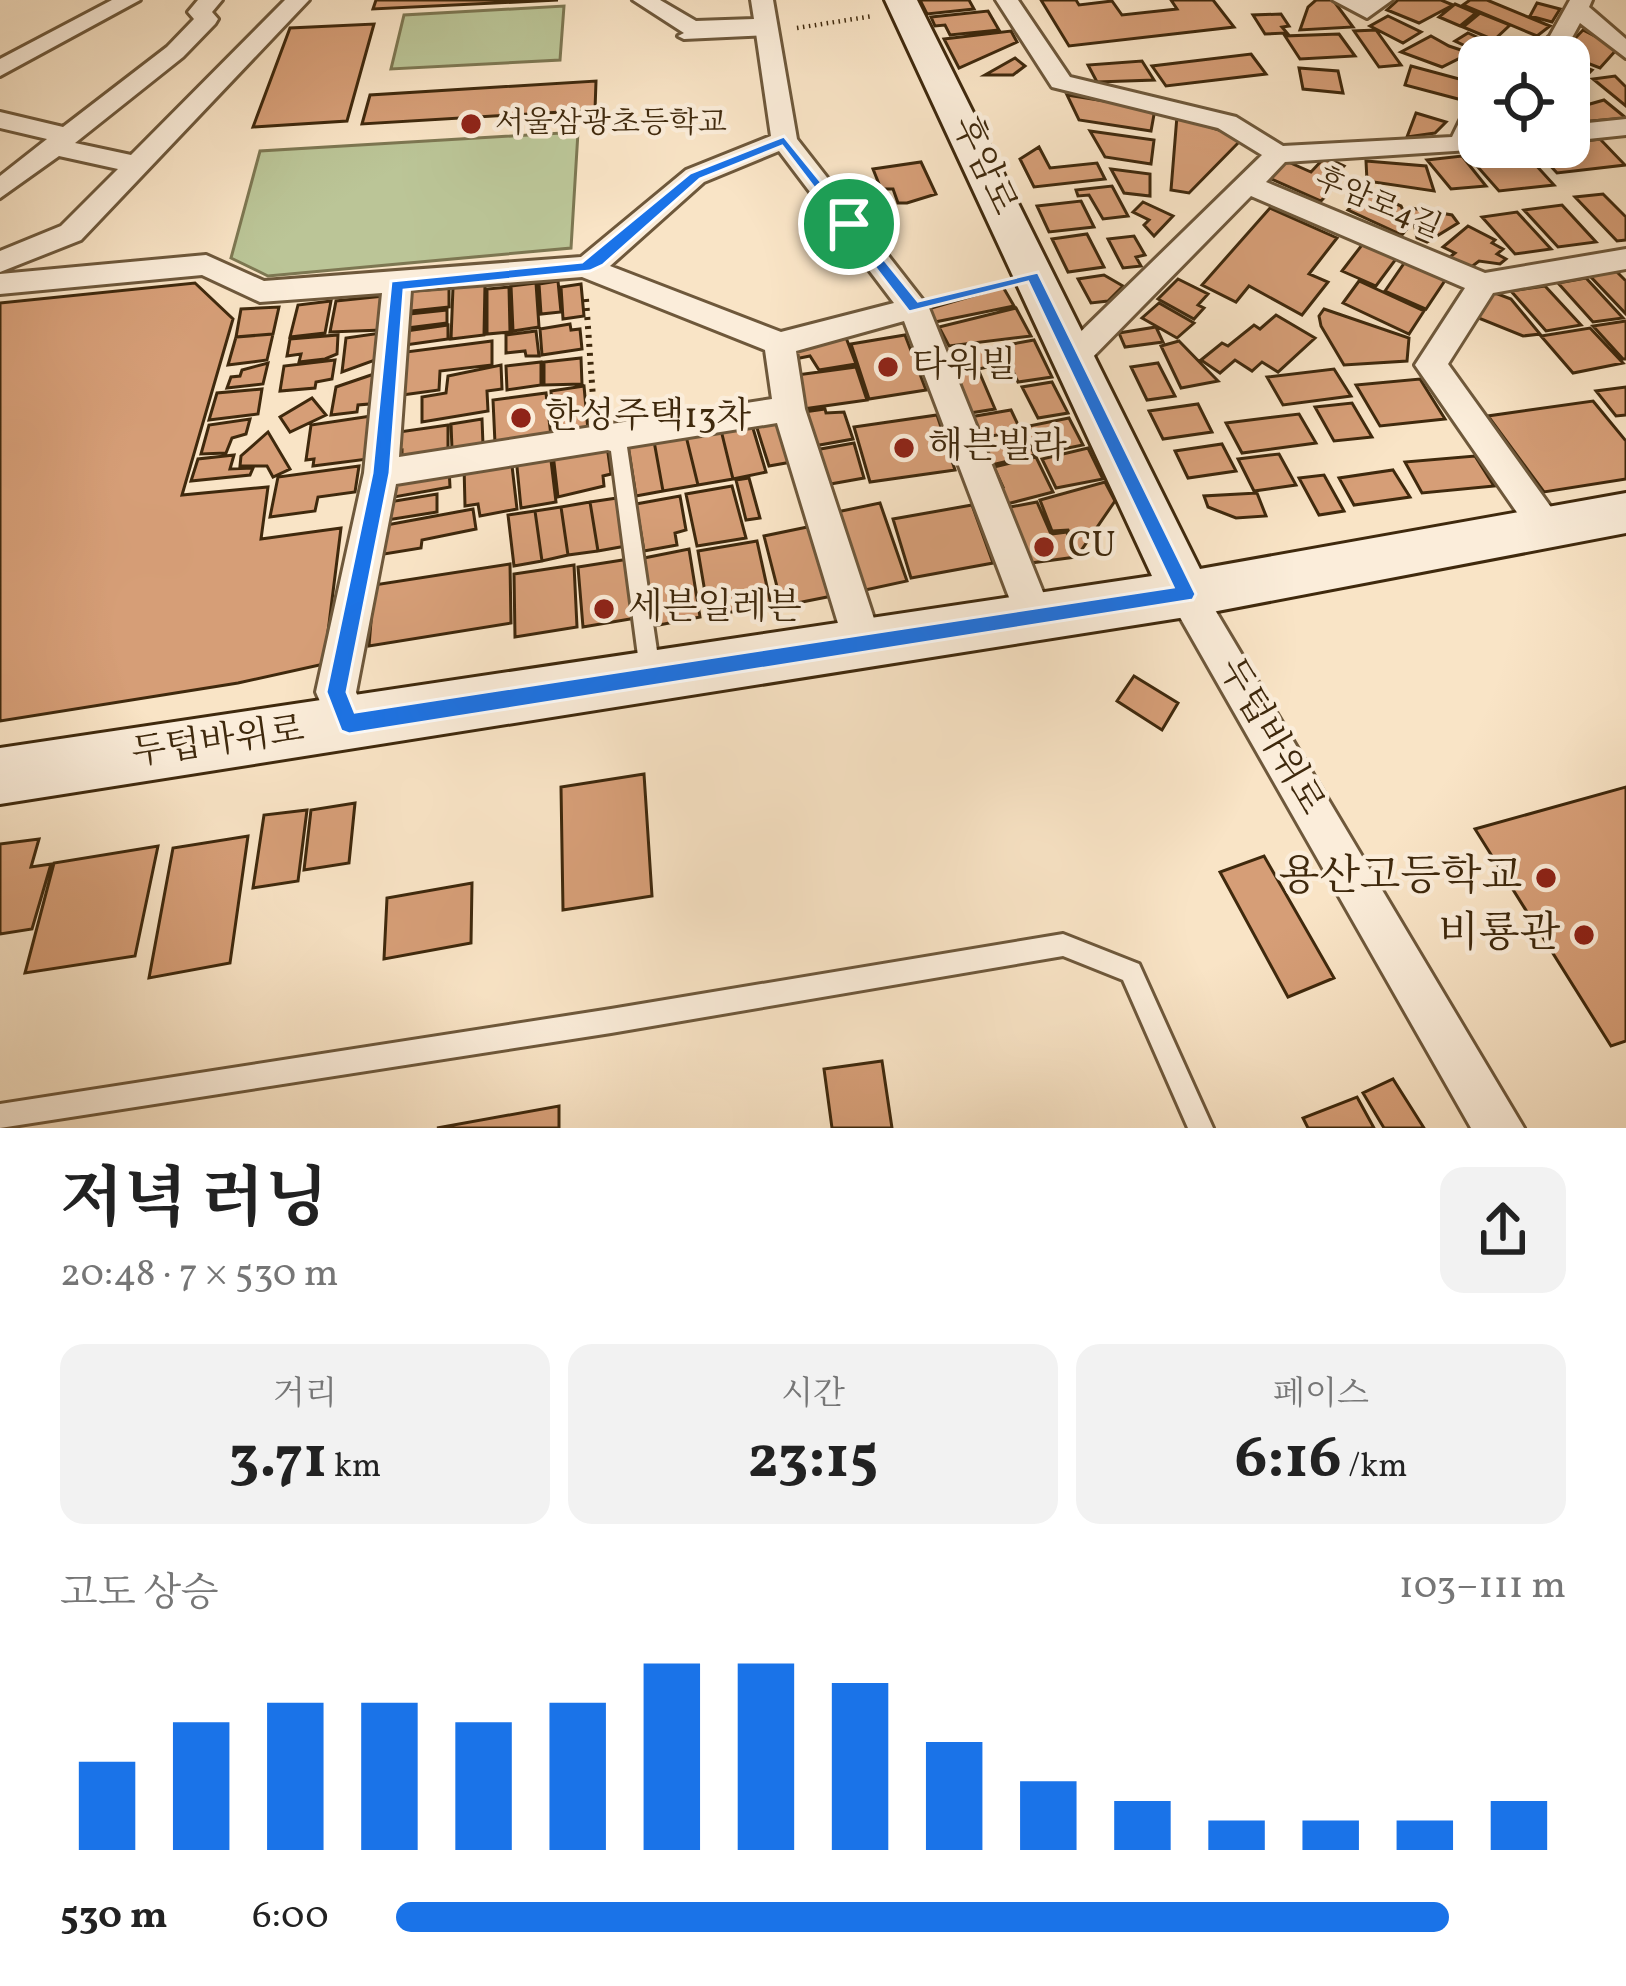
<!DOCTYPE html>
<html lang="ko">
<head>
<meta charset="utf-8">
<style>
	:root { --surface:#fff; --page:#f2f2f2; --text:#222; --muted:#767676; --accent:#1a73e8 }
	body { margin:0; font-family:Vollkorn,"Noto Serif KR",serif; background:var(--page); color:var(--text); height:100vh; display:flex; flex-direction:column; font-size:45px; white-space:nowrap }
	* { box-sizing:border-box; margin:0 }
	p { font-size:39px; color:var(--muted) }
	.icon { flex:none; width:66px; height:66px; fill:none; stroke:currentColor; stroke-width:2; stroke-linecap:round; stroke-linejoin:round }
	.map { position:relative; height:1128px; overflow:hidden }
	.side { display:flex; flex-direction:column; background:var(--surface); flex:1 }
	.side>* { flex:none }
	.controls { position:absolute; left:1458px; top:36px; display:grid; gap:24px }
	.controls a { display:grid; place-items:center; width:132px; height:132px; border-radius:24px; background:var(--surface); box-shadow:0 6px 18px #0003; font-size:60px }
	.pin { position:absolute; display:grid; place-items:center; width:102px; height:102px; color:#fff; margin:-51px; border:6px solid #fff; border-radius:50%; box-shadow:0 3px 12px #0007 }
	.round { display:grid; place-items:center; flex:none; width:126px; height:126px; border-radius:24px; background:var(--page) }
	.head { display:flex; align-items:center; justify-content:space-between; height:204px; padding:0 60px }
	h1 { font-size:66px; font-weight:700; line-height:90px }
	.metrics { display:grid; grid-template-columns:repeat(3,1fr); gap:18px; height:204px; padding:12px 60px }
	.metrics div { display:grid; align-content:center; border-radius:24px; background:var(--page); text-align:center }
	.metrics b { font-size:60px; font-weight:700 }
	.metrics small { font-size:33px; font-weight:400 }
	.metrics p { font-size:33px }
	.chart { height:336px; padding:24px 60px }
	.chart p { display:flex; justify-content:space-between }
	.chart svg { width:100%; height:216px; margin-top:12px; stroke:var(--accent); stroke-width:6 }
	ul { padding:0 60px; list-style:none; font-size:39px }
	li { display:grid; grid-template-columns:192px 144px 1fr; align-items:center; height:90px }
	li i { height:30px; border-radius:15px; background:var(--accent) }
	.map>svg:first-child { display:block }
	.green { fill:#bbc597; stroke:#7d7752; stroke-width:3 }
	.building { fill:#d69e77; stroke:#3f290d; stroke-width:3 }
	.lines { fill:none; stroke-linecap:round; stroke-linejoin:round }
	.service-casing { stroke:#6e583b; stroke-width:6 }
	.minor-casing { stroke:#6e583b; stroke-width:6 }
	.secondary-casing { stroke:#3f290d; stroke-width:6 }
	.path-far1 { stroke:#3f290d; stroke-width:4.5; stroke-dasharray:1.5 4.5; stroke-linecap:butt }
	.path { stroke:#3f290d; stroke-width:6; stroke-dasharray:3 6; stroke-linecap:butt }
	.service { fill:#fbedda; fill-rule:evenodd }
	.minor { fill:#fbedda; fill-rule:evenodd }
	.secondary { fill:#fbedda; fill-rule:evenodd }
	.route { fill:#1a73e8; stroke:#fff; stroke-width:3; fill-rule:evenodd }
	.poi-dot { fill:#8f2418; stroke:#fbedda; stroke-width:4.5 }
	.labels { text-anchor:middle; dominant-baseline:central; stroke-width:9; stroke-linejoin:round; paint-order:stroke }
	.far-poi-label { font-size:30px; fill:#3f290d; stroke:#fbedda; text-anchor:start }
	.far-street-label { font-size:30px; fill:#3f290d; stroke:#fbedda }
	.street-label { font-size:36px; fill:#3f290d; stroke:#fbedda }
	.poi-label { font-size:36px; fill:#3f290d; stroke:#fbedda; text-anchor:start }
	.near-poi-label { font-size:42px; fill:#3f290d; stroke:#fbedda; text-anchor:end }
</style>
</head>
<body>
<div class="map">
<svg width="1626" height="1128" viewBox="0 0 1626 1128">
	<rect width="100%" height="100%" fill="#f9e4c6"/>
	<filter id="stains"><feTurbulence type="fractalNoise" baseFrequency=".00167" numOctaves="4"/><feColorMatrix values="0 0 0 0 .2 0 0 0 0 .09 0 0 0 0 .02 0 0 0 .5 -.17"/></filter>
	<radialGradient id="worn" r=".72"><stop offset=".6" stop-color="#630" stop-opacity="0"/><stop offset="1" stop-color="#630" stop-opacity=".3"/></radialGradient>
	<!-- green -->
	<path class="green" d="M564,6L560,60L391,69L404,15Z
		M578,132L571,248L268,276L231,258L260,151Z"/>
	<!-- building -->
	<path class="building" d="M376,0H558L373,9Z
		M920,0H969L974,9L927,14Z
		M1041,0H1076L1079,5L1112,1L1122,15L1177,9L1171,0H1213L1234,27L1069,46Z
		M1316,0H1333L1353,27L1300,30L1308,7Z
		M1398,0H1441L1453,5L1419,23L1387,10Z
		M1470,0H1487L1550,26L1537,36L1463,5Z
		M1537,3L1560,9L1552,22L1530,16Z
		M1455,4L1476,13L1460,26L1439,17Z
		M988,11L999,30L950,35L945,25L935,26L931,17Z
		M1480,13L1510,25L1494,40L1463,27Z
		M1281,14L1289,26L1282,27L1287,33L1265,34L1253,15Z
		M1388,16L1421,32L1403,43L1370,26Z
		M374,24L347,121L253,127L290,28Z
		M1376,30L1401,65L1379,67L1354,31Z
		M1583,30L1618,48L1600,68L1561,53Z
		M1011,31L1017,42L959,68L944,39Z
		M1468,33L1518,55L1489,57L1455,41Z
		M1339,34L1355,56L1300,59L1285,36Z
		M1431,36L1449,46L1470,53L1442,67L1401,52Z
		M1251,54L1266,74L1166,86L1152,66Z
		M1015,58L1025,66L1013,75H985Z
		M1142,61L1154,80L1097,82L1088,65Z
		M1569,61L1592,70L1573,89L1569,88Z
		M1411,66L1478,84L1462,100L1405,85Z
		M1299,68L1338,71L1343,93L1303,89Z
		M1615,76L1626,87V106L1593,79Z
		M596,81L595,110L362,124L370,95Z
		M1067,95L1155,109L1151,131L1079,120Z
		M1604,100L1626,118L1569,123V110Z
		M1416,113L1446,122L1435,133L1407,137Z
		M1177,116L1243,138L1189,193L1171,190Z
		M1090,131L1154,140L1151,164L1105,157Z
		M1600,139L1625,165L1557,173L1533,147H1569V143Z
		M1039,147L1050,168L1097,163L1105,179L1034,187L1020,159Z
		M1523,151L1554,185L1499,191L1469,157Z
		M1462,156L1486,186L1451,189L1427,160Z
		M1325,157L1344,166L1330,181L1337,184L1321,201L1269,178L1286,161L1311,172Z
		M1366,161L1426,166L1434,191L1367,181Z
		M921,162L936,194L907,203H898L893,189H881L873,169Z
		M1111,169L1150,174V196L1124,193Z
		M1112,186L1128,216L1103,219L1089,195L1078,196L1076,190Z
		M1366,191L1401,206L1410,225L1402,235L1348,210Z
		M1603,194L1626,217V240L1617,241L1575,197Z
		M1081,201L1094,227L1049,232L1037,206Z
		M1143,202L1173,216L1154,236L1144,225L1149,220L1133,212Z
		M1562,205L1596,242L1558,247L1524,210Z
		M1270,208L1337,238L1309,274L1328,282L1302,315L1249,286L1236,302L1202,285Z
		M1411,208L1452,215L1458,223L1427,242L1417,238Z
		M1517,212L1551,249L1515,254L1482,217Z
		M1468,226L1495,240L1492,243L1503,249L1497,254L1506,259L1500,264L1479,261L1470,268L1450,257L1455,253L1443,247Z
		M1087,234L1104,267L1068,272L1052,239Z
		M1134,236L1145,255L1136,257L1141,266L1123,268L1108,239Z
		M1365,241L1399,255L1376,286L1342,271Z
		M1407,259L1448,276L1426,309L1385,291Z
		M1616,271L1626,281V314L1589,275Z
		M1104,275L1123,286L1108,301L1091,303L1078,279Z
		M1586,278L1623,318L1593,322L1558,283Z
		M1178,279L1208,294L1198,305L1204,308L1194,319L1158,299Z
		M558,281L561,312L541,314L539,284Z
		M1359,281L1424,311L1409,334L1343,303Z
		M195,283L233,319L182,495L268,487L261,539L341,528L324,664L238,683L0,721V303Z
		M536,283L539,327L513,331L511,286Z
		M485,284L484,335L451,339L453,287Z
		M581,284L584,316L563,319L561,287Z
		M1545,286L1581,325L1546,331L1511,291Z
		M509,287L510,332L487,334V289Z
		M1003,287L1014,306L935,322L928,309Z
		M449,288V307L402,312L403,292Z
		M1490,291L1511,299L1540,334L1523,336L1476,317Z
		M384,296L382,330L330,332L336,301Z
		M331,301L325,333L290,337L298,305Z
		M1159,303L1194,323L1177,338L1142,318Z
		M279,307L273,334L236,337L241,309Z
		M1016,308L1031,336L949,346L939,327Z
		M1324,309L1409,338L1407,361L1344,365L1321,326L1319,316Z
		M447,310V323L399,329L400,315Z
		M1276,315L1315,338L1278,372L1262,362L1252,371L1235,360L1220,373L1201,360L1222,343L1228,346L1254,325L1260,329Z
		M1626,321V359H1623L1593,326Z
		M570,324L571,330L580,329L582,349L542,355L540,329Z
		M448,325V339L398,346L399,332Z
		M1156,327L1163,342L1125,347L1119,333Z
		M1590,328L1623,363L1573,373L1541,336Z
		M536,331L539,356H526L525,351L506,353V335Z
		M381,333L378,359L342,372L346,338Z
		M273,334L267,360L228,365L236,337Z
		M338,335L337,354L325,359L299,362L301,354L287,356L290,339Z
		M845,335L856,364L819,370L810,356L795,359L793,346Z
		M905,335L926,390L869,399L851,344Z
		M1034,340L1052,377L1018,382L1001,346Z
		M492,341V365L440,371L439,390L395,396L398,353Z
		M1179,341L1218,381L1181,388L1161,346Z
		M995,348L1003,364L978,369L995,409L970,413L949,356Z
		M581,358L582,384L544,385V362Z
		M335,360L332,379L316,382L315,388L280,391L284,366Z
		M541,362V385L507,390L506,366Z
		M268,363L263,384L227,388L231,377L240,376L242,370Z
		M1158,363L1175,396L1147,400L1131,367Z
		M501,365L502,389L487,391L488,411L422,422V397L446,393L448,376Z
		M856,367L867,400L803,409L797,375Z
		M1334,369L1351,396L1283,405L1267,377Z
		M377,373L374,410H369L370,404L358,405L357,412L331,415L336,387Z
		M1420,379L1445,419L1380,426L1356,385Z
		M1052,382L1068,413L1038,418L1022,387Z
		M584,386L588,430L554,435L551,391Z
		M1626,387V415L1616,416L1596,391Z
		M262,389L258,414L209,420L217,393Z
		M546,393L551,436L495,443L493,400Z
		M312,398L326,415L290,432L280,417Z
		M1593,401L1626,441V479L1544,492L1488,416Z
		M1352,403L1372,437L1334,441L1315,407Z
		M1198,404L1212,432L1163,439L1149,411Z
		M825,409L826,413L844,412L853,439L814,446L804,412Z
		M1011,410L1021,431L979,438L970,417Z
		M1299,414L1316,443L1242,453L1226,423Z
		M937,415L955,470L870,482L854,427Z
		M371,416L368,459L313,466L314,459L306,460L311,425Z
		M1069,418L1083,445L1038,454L1024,427Z
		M250,419L246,434L232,438L226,453L201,454L209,425Z
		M482,419L483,445L452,449L451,424Z
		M783,420L797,461L769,466L756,425Z
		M448,425V451L402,458V450L391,452L392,433Z
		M752,425L766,472L733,479L721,430Z
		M721,430L733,479L698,485L686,436Z
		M268,432L290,469L273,477L267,466H240L241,456Z
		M686,436L698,485L663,491L654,441Z
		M654,441L663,491L636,496L628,446Z
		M1028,442L1035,455L987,466L982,451Z
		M854,443L864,478L825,485L815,450Z
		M1222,444L1236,471L1188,478L1175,451Z
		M607,446L611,474L603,476L604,486L558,497L553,454Z
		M1088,448L1103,479L1056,488L1042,459Z
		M550,452L556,502L521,508L516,457Z
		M1279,454L1296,485L1254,491L1238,459Z
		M234,455L230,469L253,468L250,475L191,481L198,459Z
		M1475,456L1494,486L1422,493L1405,462Z
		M511,457L517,509L480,516L478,504L465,506L464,465Z
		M1036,457L1053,492L1003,505L997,489L1003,487L994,467Z
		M359,466L355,492L318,497L315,511L270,517L278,477Z
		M449,468L450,487L383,499L387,477Z
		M1393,470L1410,497L1354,505L1339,478Z
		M1324,475L1344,511L1319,515L1299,478Z
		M749,478L760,518L746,520L736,480Z
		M1105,482L1115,501L1078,555L1068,530L1052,531L1040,500Z
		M732,486L746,538L697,546L686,494Z
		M1257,493L1266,516L1236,518L1208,507L1204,496Z
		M437,494V512L381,521L383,503Z
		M680,496L686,530L675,533L677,545L644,551L636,504Z
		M617,498L626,546L598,551L590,502Z
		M590,502L598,551L568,555L561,507Z
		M1037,502L1051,534L1067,532L1076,557L1023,564L1005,508Z
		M880,503L907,581L856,592L832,513Z
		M972,505L993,563L911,578L893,519Z
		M561,507L568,555L542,561L535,511Z
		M473,509L476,529L422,540L421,548L378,555L381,526Z
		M535,511L542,561L514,566L508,515Z
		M817,525L837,595L782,606L764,536Z
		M757,541L771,605L709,616L698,551Z
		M689,549L700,617L654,626L644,558Z
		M629,559L636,618L583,627L578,567Z
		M510,564L511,623L369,646L374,585Z
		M574,565L577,627L515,637L514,574Z
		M1134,676L1178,703L1162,730L1117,701Z
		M644,774L652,896L563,910L561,787Z
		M1626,787V1041L1611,1046L1475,829Z
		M355,803L349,863L304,870L311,810Z
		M307,810L298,881L253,888L264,815Z
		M248,836L230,963L149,978L173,848Z
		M39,839L31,867L51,864L32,929L0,934V844Z
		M158,846L135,956L25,973L54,863Z
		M1264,856L1334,978L1288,997L1220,872Z
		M472,883L471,943L384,959L387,898Z
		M882,1061L892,1128H832L824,1069Z
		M1393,1079L1424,1128H1384L1363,1093Z
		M1357,1097L1374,1128H1308L1303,1118Z
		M559,1106V1128H437Z"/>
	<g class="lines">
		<!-- service casing -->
		<g class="service-casing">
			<path id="service" d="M764,30L770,33L768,35L684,39L678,36L684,33Z
				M597,434L625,442L627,447L660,671L657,677L650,680L643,677L640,671L611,451L591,445L589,440Z
				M1063,934L1139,964L1213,1128H1188L1123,980L1063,956L611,1033L0,1128V1104L611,1009Z"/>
		</g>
		<!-- minor casing -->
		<g class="minor-casing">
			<path id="minor" d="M112,0H140L0,76V59Z
				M198,0H222L212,12L218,19L215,24L183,57L75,143L131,155L285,0H309L81,240L0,272V251L61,226L118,169L59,156L0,198V176L47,139L0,128V112L63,127L167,47L194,19L188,12Z
				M633,0H660L696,21L754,19L751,0H773L797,139L929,308L1053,617L1047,629L1034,634L1021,629L904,321L796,351L805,409L882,643L876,655L863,660L850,655L844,643L777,423L396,484L356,692L369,724L363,737L349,743L335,737L316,692L364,473L382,293L260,302L202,275L0,294V274L206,255L264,281L581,257L686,170L771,136L756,33H684ZM779,151L894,303L781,332L610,266L704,182ZM582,277L765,350L772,399L399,457L411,290Z
				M996,0H1018L1070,77L1236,117L1283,146L1452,137L1470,100L1479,98V133L1470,150L1285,162L1266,182L1485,273L1626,249V269L1493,293L1448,364L1558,517L1564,527L1558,537L1546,542L1534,537L1415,365L1465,288L1251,196L1084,366H1062L1057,358L1062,350L1262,155L1218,128L1052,87Z
				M1333,0H1392L1367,18Z
				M1570,0H1592L1589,7L1626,39V58L1580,23L1568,45L1554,57H1528L1550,36Z
				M1626,119V135L1569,141V125Z
				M1186,578L1199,583L1524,1128H1471L1173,605L1168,594L1173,583Z"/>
		</g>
		<!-- secondary casing -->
		<g class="secondary-casing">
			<path id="secondary" d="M885,0H917L1200,569L1626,493V533L1186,617L0,804V748L1152,576Z"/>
		</g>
		<!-- path-far1 -->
		<path class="path-far1" d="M797,28L873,16"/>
		<!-- path -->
		<path class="path" d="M586,299L594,412
			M943,300L1000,284"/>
		<!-- service -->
		<use href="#service" class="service"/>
		<!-- minor -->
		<use href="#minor" class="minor"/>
		<!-- secondary -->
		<use href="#secondary" class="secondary"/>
	</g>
	<!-- route -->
	<path class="route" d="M784,136L918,301L1038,272L1196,594L1193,600L349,734L341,731L326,692L372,473L391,281L582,262L690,173ZM782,146L909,312L1028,282L1173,587L355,712L347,692L390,473L404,290L590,271L603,265L700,179Z"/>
	<!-- markers -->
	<g class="poi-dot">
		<circle cx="471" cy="124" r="12"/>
		<circle cx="888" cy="367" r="12"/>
		<circle cx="521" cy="418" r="12"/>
		<circle cx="904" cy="448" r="12"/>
		<circle cx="1044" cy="547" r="12"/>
		<circle cx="604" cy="609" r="12"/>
		<circle cx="1546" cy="878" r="12"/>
		<circle cx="1584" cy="935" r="12"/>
	</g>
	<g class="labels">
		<!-- far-poi labels -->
		<g class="far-poi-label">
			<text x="495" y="124">서울삼광초등학교</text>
		</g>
		<!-- far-street labels -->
		<g class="far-street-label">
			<text transform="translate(1378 204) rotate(23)">후암로4길</text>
		</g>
		<!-- street labels -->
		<g class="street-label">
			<text transform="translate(983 166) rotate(65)">후암로</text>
			<text transform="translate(1270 737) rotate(60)">두텁바위로</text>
			<text transform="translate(218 743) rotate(-8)">두텁바위로</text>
		</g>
		<!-- poi labels -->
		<g class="poi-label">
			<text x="912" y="367">타워빌</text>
			<text x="545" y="418">한성주택13차</text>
			<text x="928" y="448">해븐빌라</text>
			<text x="1068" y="547">CU</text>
			<text x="628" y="609">세븐일레븐</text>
		</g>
		<!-- near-poi labels -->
		<g class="near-poi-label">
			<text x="1522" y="878">용산고등학교</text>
			<text x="1560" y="935">비룡관</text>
		</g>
	</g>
	<rect width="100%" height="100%" filter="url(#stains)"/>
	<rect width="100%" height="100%" fill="url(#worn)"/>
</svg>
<div class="controls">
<a><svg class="icon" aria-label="locate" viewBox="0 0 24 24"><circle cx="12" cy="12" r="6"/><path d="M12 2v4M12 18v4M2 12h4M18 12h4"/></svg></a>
</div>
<div class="pin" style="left:849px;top:224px;background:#1e9e55"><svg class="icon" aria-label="arrive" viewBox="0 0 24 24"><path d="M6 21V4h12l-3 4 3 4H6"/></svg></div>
</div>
<section class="side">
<div class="head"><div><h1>저녁 러닝</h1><p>20:48 · 7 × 530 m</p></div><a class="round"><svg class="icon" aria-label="share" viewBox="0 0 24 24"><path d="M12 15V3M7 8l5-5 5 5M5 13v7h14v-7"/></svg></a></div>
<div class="metrics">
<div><p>거리</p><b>3.71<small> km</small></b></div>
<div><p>시간</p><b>23:15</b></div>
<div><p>페이스</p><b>6:16<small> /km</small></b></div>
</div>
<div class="chart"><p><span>고도 상승</span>103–111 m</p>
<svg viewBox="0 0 160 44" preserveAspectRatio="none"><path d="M5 44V26M15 44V18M25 44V14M35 44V14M45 44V18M55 44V14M65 44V6M75 44V6M85 44V10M95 44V22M105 44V30M115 44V34M125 44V38M135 44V38M145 44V38M155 44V34"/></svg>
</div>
<ul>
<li><b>530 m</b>6:00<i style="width:90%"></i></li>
</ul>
</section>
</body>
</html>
